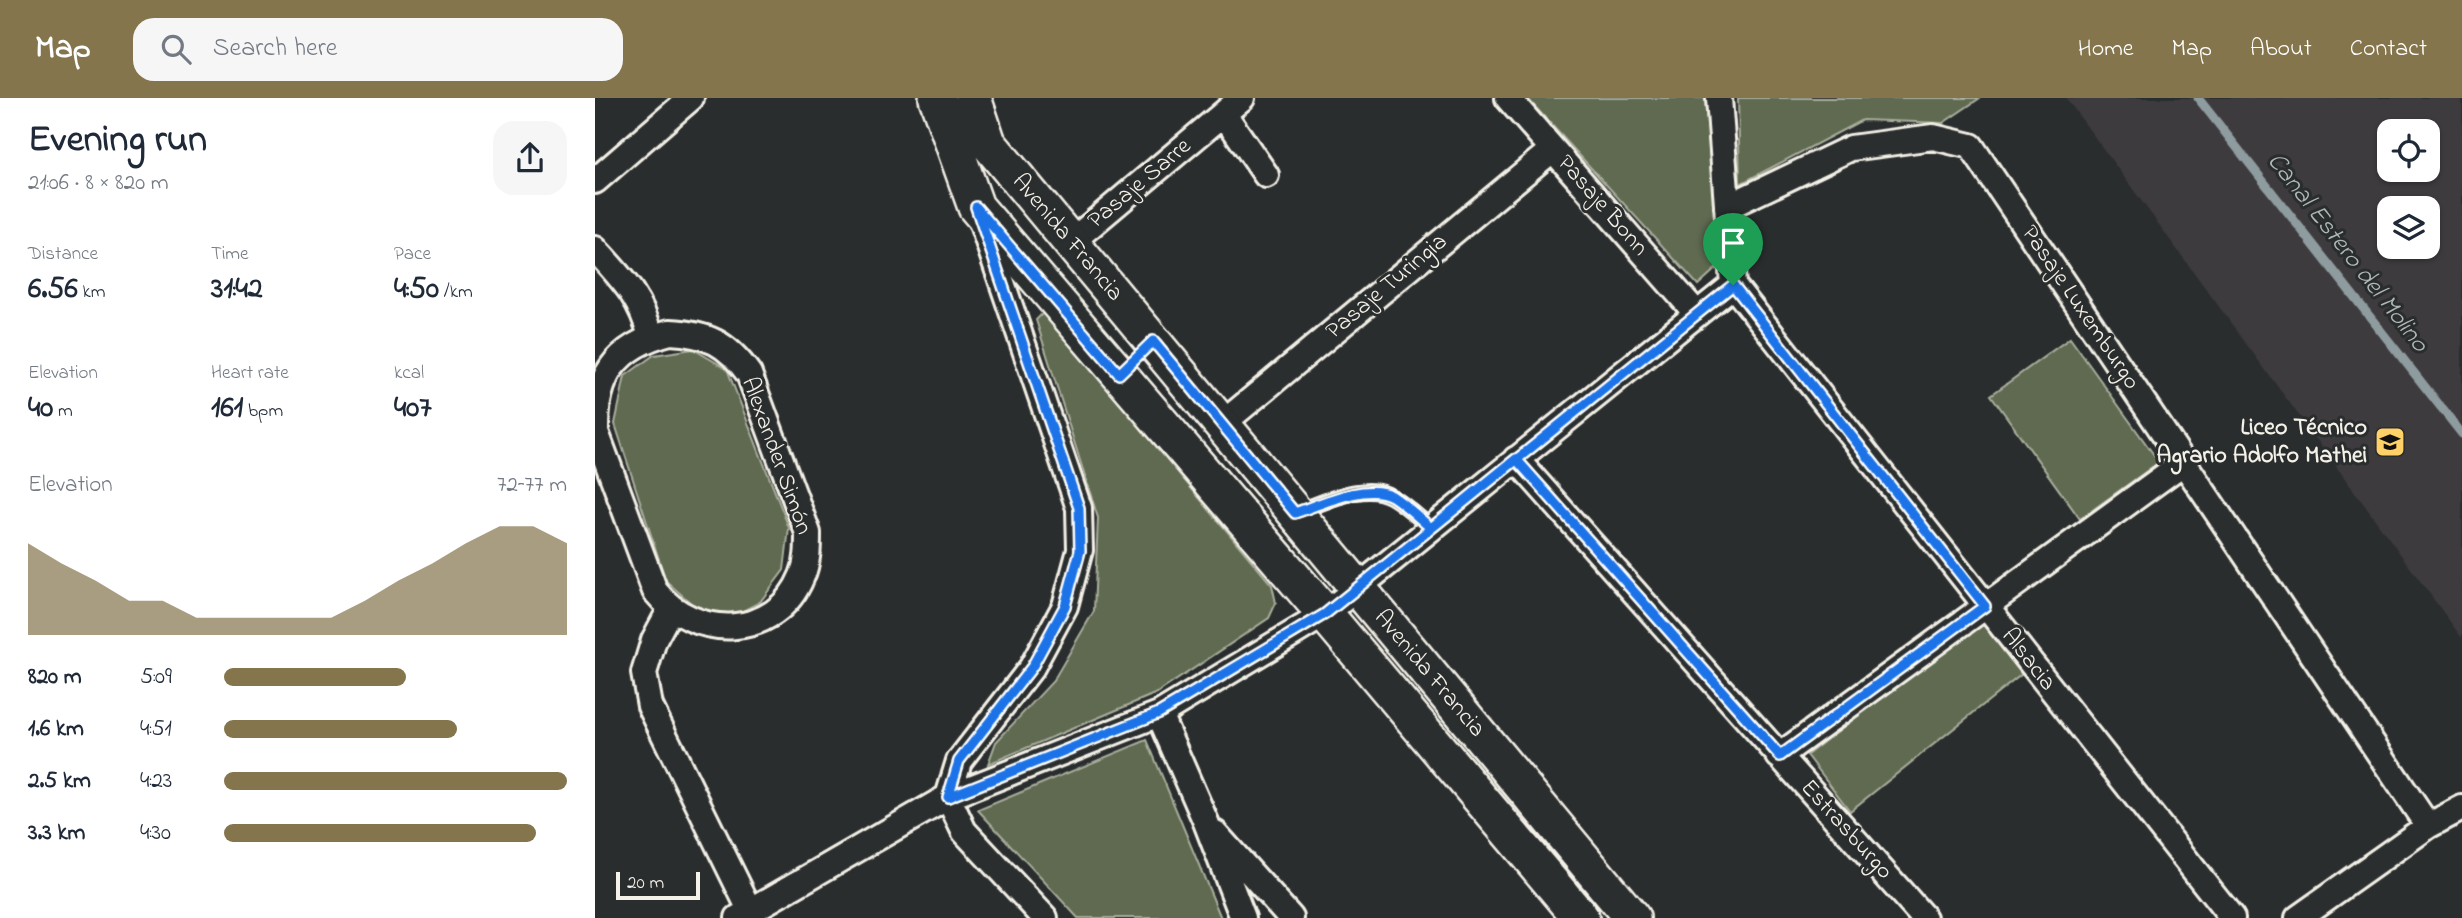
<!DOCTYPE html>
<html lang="en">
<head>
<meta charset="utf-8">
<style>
	:root { --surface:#fff; --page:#f6f6f7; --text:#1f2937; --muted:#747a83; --accent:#84754c }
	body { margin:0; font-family:"Indie Flower",sans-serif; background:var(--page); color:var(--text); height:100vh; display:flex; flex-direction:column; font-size:26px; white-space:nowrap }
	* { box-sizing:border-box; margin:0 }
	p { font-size:23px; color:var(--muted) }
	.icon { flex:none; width:38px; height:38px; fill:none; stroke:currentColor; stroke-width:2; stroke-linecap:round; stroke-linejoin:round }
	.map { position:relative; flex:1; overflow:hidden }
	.details { display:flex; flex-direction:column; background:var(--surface); width:595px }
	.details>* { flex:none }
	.fabs { position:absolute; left:1782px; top:21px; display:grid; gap:14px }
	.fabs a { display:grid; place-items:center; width:63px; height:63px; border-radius:14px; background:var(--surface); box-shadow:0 2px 5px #0004; font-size:35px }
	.scale { position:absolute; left:21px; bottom:18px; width:84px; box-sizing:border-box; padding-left:7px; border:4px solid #f4f1e8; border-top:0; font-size:19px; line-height:24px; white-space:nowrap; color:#f4f1e8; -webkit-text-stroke:5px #2a2d2e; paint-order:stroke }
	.pin { position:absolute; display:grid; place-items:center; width:60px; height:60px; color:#fff; margin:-72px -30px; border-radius:50% 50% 50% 0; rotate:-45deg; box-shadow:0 0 7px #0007 }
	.pin .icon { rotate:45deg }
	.round { display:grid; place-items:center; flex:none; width:74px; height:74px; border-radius:21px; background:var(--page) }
	.overview { display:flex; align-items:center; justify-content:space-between; height:119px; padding:0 28px }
	h1 { font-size:38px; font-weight:700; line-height:52px }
	.figures { display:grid; grid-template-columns:repeat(3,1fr); gap:10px; height:119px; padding:7px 28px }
	.figures div { display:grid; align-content:center }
	.figures b { font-size:30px; font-weight:700 }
	.figures small { font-size:19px; font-weight:400 }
	.figures p { font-size:19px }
	.chart { height:196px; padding:14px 28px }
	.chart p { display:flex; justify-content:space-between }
	.chart svg { width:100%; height:126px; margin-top:7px; fill:var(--accent); opacity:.7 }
	ul { padding:0 28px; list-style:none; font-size:23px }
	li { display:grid; grid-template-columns:112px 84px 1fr; align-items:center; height:52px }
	li i { height:18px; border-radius:9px; background:var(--accent) }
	header { display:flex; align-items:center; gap:42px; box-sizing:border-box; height:98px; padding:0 35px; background:var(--accent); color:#fff }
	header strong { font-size:33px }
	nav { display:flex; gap:38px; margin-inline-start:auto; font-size:24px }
	.search { width:490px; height:63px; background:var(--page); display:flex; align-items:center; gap:18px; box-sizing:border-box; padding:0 24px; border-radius:21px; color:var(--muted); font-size:26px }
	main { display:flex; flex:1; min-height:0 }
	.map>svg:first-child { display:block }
	.built { fill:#3e3a3e; fill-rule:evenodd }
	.green { fill:#5f6a51; stroke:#aaae9c; stroke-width:2 }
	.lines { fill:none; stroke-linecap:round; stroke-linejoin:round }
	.stream { stroke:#8e9c9f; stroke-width:9 }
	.lane-casing { stroke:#f4f1e8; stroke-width:18 }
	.street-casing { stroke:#f4f1e8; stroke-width:30 }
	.secondary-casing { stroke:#f4f1e8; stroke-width:40 }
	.lane { stroke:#2a2d2e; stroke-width:12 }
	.street { stroke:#2a2d2e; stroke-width:24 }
	.secondary { stroke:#2a2d2e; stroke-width:35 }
	.route-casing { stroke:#fff; stroke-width:14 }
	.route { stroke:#1a73e8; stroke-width:9 }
	.labels { text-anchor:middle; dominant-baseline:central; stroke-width:6; stroke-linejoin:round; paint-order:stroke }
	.street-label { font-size:24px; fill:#f4f1e8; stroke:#2a2d2e }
	.poi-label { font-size:24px; font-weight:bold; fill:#f4f1e8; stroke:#2a2d2e; text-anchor:end }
	.water-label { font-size:26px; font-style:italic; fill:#b0b8b7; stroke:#2a2d2e }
</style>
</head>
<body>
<header>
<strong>Map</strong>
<div class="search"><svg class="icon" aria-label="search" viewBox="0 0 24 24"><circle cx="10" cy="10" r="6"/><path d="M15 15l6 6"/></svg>Search here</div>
<nav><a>Home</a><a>Map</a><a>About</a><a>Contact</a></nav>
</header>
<main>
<section class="details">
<div class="overview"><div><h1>Evening run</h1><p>21:06 · 8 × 820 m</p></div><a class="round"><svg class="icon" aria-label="share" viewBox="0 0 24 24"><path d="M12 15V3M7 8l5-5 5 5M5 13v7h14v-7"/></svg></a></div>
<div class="figures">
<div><p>Distance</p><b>6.56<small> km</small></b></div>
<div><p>Time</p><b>31:42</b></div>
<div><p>Pace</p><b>4:50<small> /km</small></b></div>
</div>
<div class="figures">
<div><p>Elevation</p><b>40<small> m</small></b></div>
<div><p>Heart rate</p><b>161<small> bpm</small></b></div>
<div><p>kcal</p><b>407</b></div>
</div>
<div class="chart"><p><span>Elevation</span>72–77 m</p>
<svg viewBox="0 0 160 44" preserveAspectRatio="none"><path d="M0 44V12L10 19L20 25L30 32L40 32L50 38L60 38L70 38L80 38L90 38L100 32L110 25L120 19L130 12L140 6L150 6L160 12V44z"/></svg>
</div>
<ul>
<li><b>820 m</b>5:09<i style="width:53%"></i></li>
<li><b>1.6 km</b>4:51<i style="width:68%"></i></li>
<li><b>2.5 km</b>4:23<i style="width:100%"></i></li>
<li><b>3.3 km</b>4:30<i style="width:91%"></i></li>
</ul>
</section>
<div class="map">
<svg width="1867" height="820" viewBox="0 0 1867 820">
	<rect width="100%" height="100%" fill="#2a2d2e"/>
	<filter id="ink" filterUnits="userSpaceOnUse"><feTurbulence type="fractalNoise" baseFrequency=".0143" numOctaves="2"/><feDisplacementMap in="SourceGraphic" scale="14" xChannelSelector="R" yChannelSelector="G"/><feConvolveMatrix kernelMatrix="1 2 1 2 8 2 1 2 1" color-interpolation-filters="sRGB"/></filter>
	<g filter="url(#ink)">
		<!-- built -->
		<path class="built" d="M1471,0H1867V540ZM1794,33H1832V72H1794ZM1794,110H1832V149H1794Z"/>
		<!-- green -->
		<path class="green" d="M932,0H1110L1124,168L1103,187Z
			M1143,0H1385L1348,25L1267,22L1145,86Z
			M449,214L677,487L681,505L674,520L562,595L393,666L401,644L458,583L499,513L503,420L441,222Z
			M1475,240L1564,364L1485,421L1396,297Z
			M98,251L132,271L194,430L189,472L165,504L140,517L104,512L71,483L20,326L30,278L59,257Z
			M1384,521L1427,576L1255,713L1212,657Z
			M552,642L626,820H483L383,712Z"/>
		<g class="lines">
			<!-- stream -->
			<path class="stream" d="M1603,0L1867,336"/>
			<!-- lane casing -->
			<g class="lane-casing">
				<path id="lane" d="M702,414C729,405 770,382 797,399C811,407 824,420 836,430"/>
			</g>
			<!-- street casing -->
			<g class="street-casing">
				<path id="street" d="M913,0L1102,216
					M1124,0L1138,187L1637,820
					M629,16L671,77
					M0,83L96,0
					M1132,109L1256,50L1338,39L1376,48L1833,728L1703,820
					M386,123L484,410L485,452L470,508L437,569L364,663L353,699L369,733L450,820
					M476,144L647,0
					M0,151C27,181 46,199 56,239
					M75,234C113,236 132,245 154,276L213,435C213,450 213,464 207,478C181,542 100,543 60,493L1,334C0,279 20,248 75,234Z
					M627,326L957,52
					M921,361L1329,820
					M76,510L59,542L49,575L55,608L159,820
					M564,616L611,724L648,820
					M1184,658L1589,364
					M1833,728L1867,710
					M620,735L696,820
					M143,820L353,699L564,616L730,516L1138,187"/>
			</g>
			<!-- secondary casing -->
			<g class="secondary-casing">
				<path id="secondary" d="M342,0L381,109L730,516L986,820
					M378,0L393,45L1037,820"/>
			</g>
			<!-- lane -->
			<use href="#lane" class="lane"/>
			<!-- street -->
			<use href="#street" class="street"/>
			<!-- secondary -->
			<use href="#secondary" class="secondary"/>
		</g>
	</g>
	<g class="lines" filter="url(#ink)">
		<!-- route casing -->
		<g class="route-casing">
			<path id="route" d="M1138,187L730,516L564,615L353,699L364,663L437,569L470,508L485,453L484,410L381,109L524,276L558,243L700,415C726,406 772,384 797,398C811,407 824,420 836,430L921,361L1185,658L1390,508L1138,187"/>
		</g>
		<!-- route -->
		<use href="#route" class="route"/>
	</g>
	<!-- icons -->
	<defs>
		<g id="school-square" transform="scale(1.575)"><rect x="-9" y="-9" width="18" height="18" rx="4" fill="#ffd166" stroke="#2a2d2e"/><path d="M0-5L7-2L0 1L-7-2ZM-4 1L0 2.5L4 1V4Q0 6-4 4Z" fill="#111"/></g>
	</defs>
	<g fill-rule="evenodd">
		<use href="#school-square" x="1795" y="344"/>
	</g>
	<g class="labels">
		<!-- street labels -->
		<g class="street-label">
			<text transform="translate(545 86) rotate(-40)">Pasaje Sarre</text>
			<text transform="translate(1007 108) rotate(49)">Pasaje Bonn</text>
			<text transform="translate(472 140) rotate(50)">Avenida Francia</text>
			<text transform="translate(792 189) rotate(-40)">Pasaje Turingia</text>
			<text transform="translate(1485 210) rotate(56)">Pasaje Luxemburgo</text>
			<text transform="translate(181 358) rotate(70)">Alexander Simón</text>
			<text transform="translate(1433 562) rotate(52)">Alsacia</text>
			<text transform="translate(834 576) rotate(50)">Avenida Francia</text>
			<text transform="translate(1251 732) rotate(48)">Estrasburgo</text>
		</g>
		<!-- poi labels -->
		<g class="poi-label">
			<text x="1772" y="330">Liceo Técnico<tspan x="1772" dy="28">Agrario Adolfo Mathei</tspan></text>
		</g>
		<!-- water labels -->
		<g class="water-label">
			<text transform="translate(1752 155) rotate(52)">Canal Estero del Molino</text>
		</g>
	</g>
</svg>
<div class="fabs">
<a><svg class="icon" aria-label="locate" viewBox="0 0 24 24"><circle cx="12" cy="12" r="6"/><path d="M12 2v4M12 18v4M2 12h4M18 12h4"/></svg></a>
<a><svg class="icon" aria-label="layers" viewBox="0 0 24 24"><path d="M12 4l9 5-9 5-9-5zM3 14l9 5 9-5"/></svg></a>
</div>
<div class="scale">20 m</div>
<div class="pin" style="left:1138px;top:187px;background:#1e9e55"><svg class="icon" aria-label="arrive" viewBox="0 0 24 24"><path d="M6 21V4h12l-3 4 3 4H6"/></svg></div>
</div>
</main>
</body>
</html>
